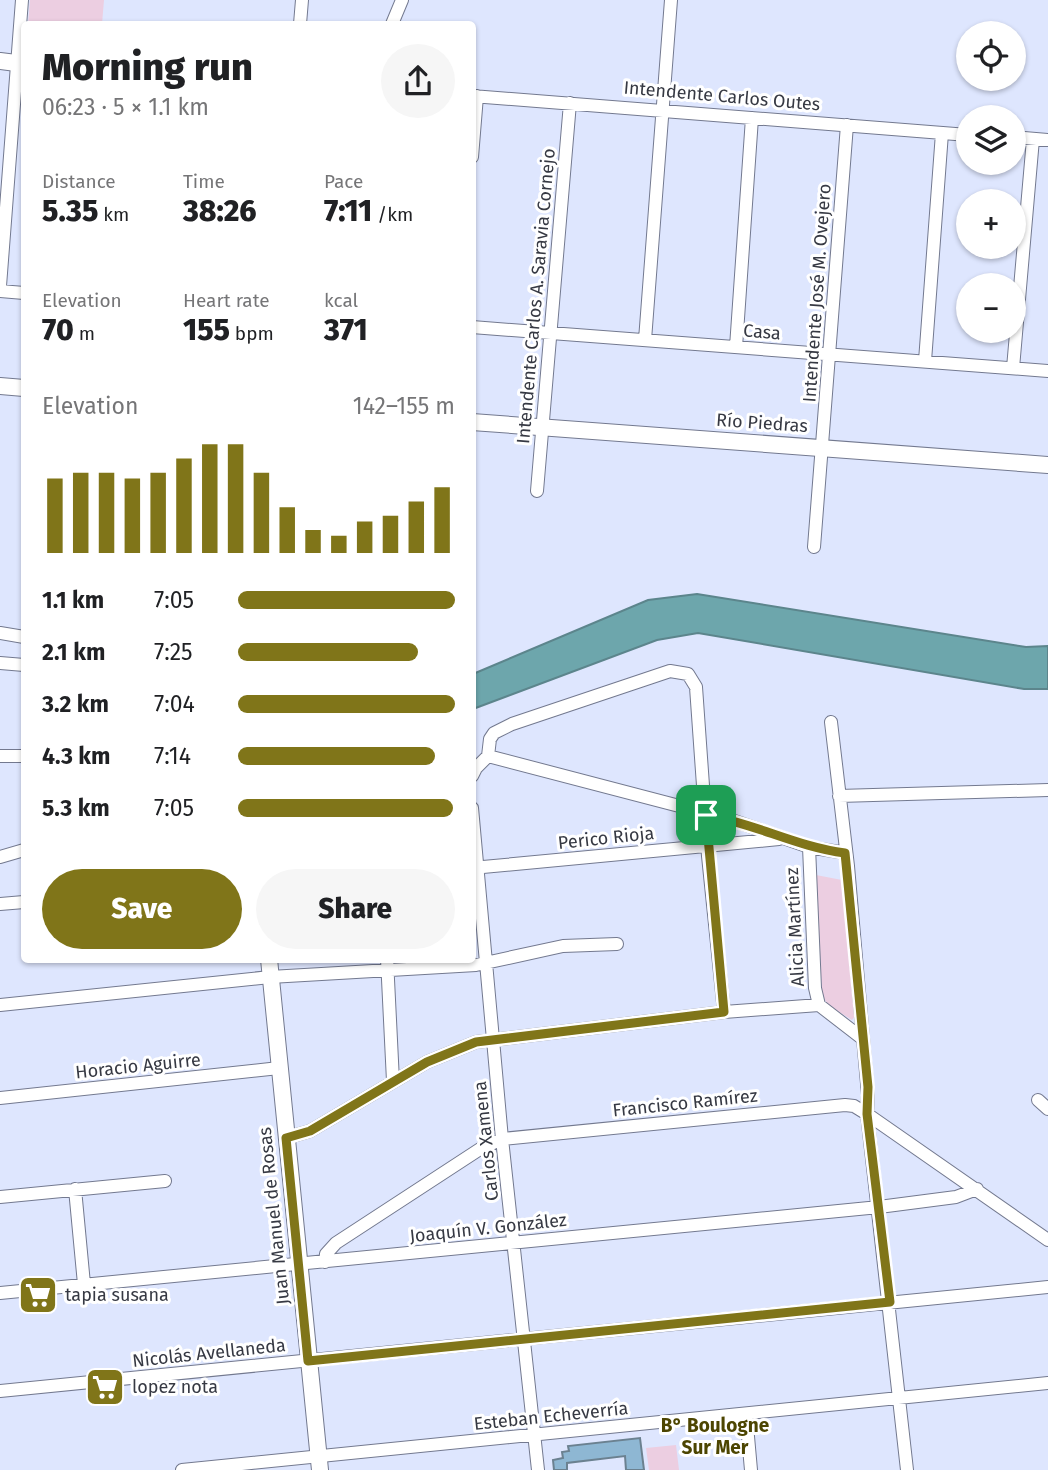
<!DOCTYPE html>
<html lang="en">
<head>
<meta charset="utf-8">
<style>
	:root { --surface:#fff; --page:#f6f6f6; --text:#202124; --muted:#757577; --accent:#807519 }
	body { margin:0; font-family:"Fira Sans",sans-serif; background:var(--page); color:var(--text); height:100vh; display:flex; flex-direction:column; font-size:26px; white-space:nowrap }
	* { box-sizing:border-box; margin:0 }
	p { font-size:23px; color:var(--muted) }
	.icon { flex:none; width:38px; height:38px; fill:none; stroke:currentColor; stroke-width:2; stroke-linecap:round; stroke-linejoin:round }
	.map { position:relative; flex:1; overflow:hidden }
	.panel { position:absolute; left:21px; top:21px; width:455px; height:942px; display:flex; flex-direction:column; background:var(--surface); border-radius:7px; box-shadow:0 2px 5px #0004 }
	.panel>* { flex:none }
	.fabs { position:absolute; left:956px; top:21px; display:grid; gap:14px }
	.fabs a { display:grid; place-items:center; width:70px; height:70px; border-radius:50%; background:var(--surface); box-shadow:0 2px 5px #0004; font-size:35px }
	.pin { position:absolute; display:grid; place-items:center; width:60px; height:60px; color:#fff; margin:-30px; border-radius:14px; box-shadow:0 4px 10px #0006 }
	.round { display:grid; place-items:center; flex:none; width:74px; height:74px; border-radius:37px; background:var(--page) }
	.overview { display:flex; align-items:center; justify-content:space-between; height:119px; padding:0 21px }
	h1 { font-size:38px; font-weight:800; line-height:52px }
	.figures { display:grid; grid-template-columns:repeat(3,1fr); gap:10px; height:119px; padding:7px 21px }
	.figures div { display:grid; align-content:center }
	.figures b { font-size:30px; font-weight:800 }
	.figures small { font-size:19px; font-weight:400 }
	.figures p { font-size:19px }
	.chart { height:196px; padding:14px 21px }
	.chart p { display:flex; justify-content:space-between }
	.chart svg { width:100%; height:126px; margin-top:7px; stroke:var(--accent); stroke-width:6 }
	.button { display:flex; gap:14px; margin-top:auto; padding:14px 21px }
	.button a { flex:1; height:80px; border-radius:42px; background:var(--accent); color:#fff; font-size:28px; font-weight:800; line-height:80px; text-align:center }
	.button a+a { background:var(--page); color:var(--text) }
	ul { padding:0 21px; list-style:none; font-size:23px }
	li { display:grid; grid-template-columns:112px 84px 1fr; align-items:center; height:52px }
	li i { height:18px; border-radius:9px; background:var(--accent) }
	.map>svg:first-child { display:block }
	.green { fill:#eccee1 }
	.water { fill:#6da6ac; stroke:#5c858c; stroke-width:2 }
	.building { fill:#8eb7d3; stroke:#6b8190; stroke-width:2 }
	.lines { fill:none; stroke-linecap:round; stroke-linejoin:round }
	.minor-casing { stroke:#73798f; stroke-width:14 }
	.tertiary-casing { stroke:#73798f; stroke-width:18 }
	.minor { stroke:#fff; stroke-width:12 }
	.tertiary { stroke:#fff; stroke-width:16 }
	.route-casing { stroke:#fff; stroke-width:14 }
	.route { stroke:#807519; stroke-width:9 }
	.labels { text-anchor:middle; dominant-baseline:central; stroke-width:6; stroke-linejoin:round; paint-order:stroke }
	.street-label { font-size:18px; fill:#363943; stroke:#fff }
	.poi-label { font-size:18px; fill:#363943; stroke:#fff; text-anchor:start }
	.neighbourhood-label { font-size:19px; font-weight:bold; fill:#4c4501; stroke:#fff }
</style>
</head>
<body>
<div class="map">
<svg width="1048" height="1470" viewBox="0 0 1048 1470">
	<rect width="100%" height="100%" fill="#dee6fe"/>
	<!-- green -->
	<path class="green" d="M30,0H104L102,24H28Z
		M816,875L842,880L855,1016L852,1020L828,1005L822,995Z
		M676,1445L679,1470H649L646,1448Z"/>
	<!-- water -->
	<path class="water" d="M697,594L1026,647L1048,646V689H1024L698,633L657,640L473,709V674L648,600Z"/>
	<!-- building -->
	<path class="building" d="M640,1438L644,1470H626L625,1456L567,1463V1470H554L553,1460L563,1458L562,1452L569,1451L568,1446Z"/>
	<g class="lines">
		<!-- minor casing -->
		<g class="minor-casing">
			<path id="minor" d="M300,24L302,0
				M392,24L402,0
				M472,96L968,135
				M1013,137L1048,140
				M472,157L477,96
				M0,286L22,0
				M0,291L24,293
				M472,327L1048,371
				M645,340L671,0
				M736,347L752,118
				M925,361L942,133
				M1013,368L1033,139
				M537,491L570,103
				M814,547L847,125
				M0,633L24,637
				M0,663L24,665
				M831,722L848,866L868,1095L867,1114L907,1470
				M0,756H24
				M488,756L729,819L809,847L845,853
				M472,776L476,768L488,756L490,739L494,733L512,724L670,671L688,674L696,687L708,856L724,1012
				M839,796L1048,790
				M472,808L502,1139L538,1470
				M809,847L815,988L819,1005
				M0,857L24,850
				M472,868L779,839
				M0,904L24,902
				M387,959L393,1081
				M0,1005L270,977L476,965L563,946L617,944
				M0,1098L279,1068
				M1038,1100L1048,1109
				M286,1138L310,1131L427,1062L476,1042L724,1012L819,1005L863,1039
				M75,1189L84,1284
				M0,1197L165,1181
				M325,1262L326,1254L336,1243L480,1149L502,1139L845,1105L854,1106L867,1114L1048,1240
				M0,1293L879,1207L956,1197L977,1189
				M0,1391L1048,1287
				M746,1414L751,1470
				M182,1470L1048,1383"/>
		</g>
		<!-- tertiary casing -->
		<g class="tertiary-casing">
			<path id="tertiary" d="M0,61L24,64
				M0,386L24,388
				M472,422L1048,465
				M269,959L320,1470"/>
		</g>
		<!-- minor -->
		<use href="#minor" class="minor"/>
		<!-- tertiary -->
		<use href="#tertiary" class="tertiary"/>
	</g>
	<g class="lines">
		<!-- route casing -->
		<g class="route-casing">
			<path id="route" d="M706,815C754,823 797,847 845,853L868,1087L867,1114L890,1302L308,1361L286,1138L310,1131L427,1062L476,1042L724,1012Z"/>
		</g>
		<!-- route -->
		<use href="#route" class="route"/>
	</g>
	<!-- icons -->
	<defs>
		<g id="supermarket-square" transform="scale(2.0125)"><rect x="-9" y="-9" width="18" height="18" rx="4" fill="#807519" stroke="#fff"/><path d="M-6-5.5h2.5l.6 2H6L4.5 2H-2.5L-4.4-4H-6ZM-1.5 3.2a1.3 1.3 0 1 0 .1 0ZM3 3.2a1.3 1.3 0 1 0 .1 0Z" fill="#fff"/></g>
	</defs>
	<g fill-rule="evenodd">
		<use href="#supermarket-square" x="38" y="1295"/>
		<use href="#supermarket-square" x="105" y="1387"/>
	</g>
	<g class="labels">
		<!-- street labels -->
		<g class="street-label">
			<text transform="translate(722 96) rotate(5)">Intendente Carlos Outes</text>
			<text transform="translate(817 293) rotate(-86)">Intendente José M. Ovejero</text>
			<text transform="translate(536 296) rotate(-85)">Intendente Carlos A. Saravia Cornejo</text>
			<text transform="translate(762 332) rotate(5)">Casa</text>
			<text transform="translate(762 423) rotate(4)">Río Piedras</text>
			<text transform="translate(606 838) rotate(-6)">Perico Rioja</text>
			<text transform="translate(795 927) rotate(-93)">Alicia Martínez</text>
			<text transform="translate(138 1066) rotate(-6)">Horacio Aguirre</text>
			<text transform="translate(685 1103) rotate(-6)">Francisco Ramírez</text>
			<text transform="translate(486 1141) rotate(-96)">Carlos Xamena</text>
			<text transform="translate(274 1216) rotate(-96)">Juan Manuel de Rosas</text>
			<text transform="translate(488 1228) rotate(-6)">Joaquín V. González</text>
			<text transform="translate(209 1353) rotate(-6)">Nicolás Avellaneda</text>
			<text transform="translate(551 1416) rotate(-6)">Esteban Echeverría</text>
		</g>
		<!-- poi labels -->
		<g class="poi-label">
			<text x="65" y="1295">tapia susana</text>
			<text x="132" y="1387">lopez nota</text>
		</g>
		<!-- neighbourhood labels -->
		<g class="neighbourhood-label">
			<text x="715" y="1425">B° Boulogne<tspan x="715" dy="22">Sur Mer</tspan></text>
		</g>
	</g>
</svg>
<div class="fabs">
<a><svg class="icon" aria-label="locate" viewBox="0 0 24 24"><circle cx="12" cy="12" r="6"/><path d="M12 2v4M12 18v4M2 12h4M18 12h4"/></svg></a>
<a><svg class="icon" aria-label="layers" viewBox="0 0 24 24"><path d="M12 4l9 5-9 5-9-5zM3 14l9 5 9-5"/></svg></a>
<a>+</a>
<a>−</a>
</div>
<div class="pin" style="left:706px;top:815px;background:#1e9e55"><svg class="icon" aria-label="arrive" viewBox="0 0 24 24"><path d="M6 21V4h12l-3 4 3 4H6"/></svg></div>
<section class="panel">
<div class="overview"><div><h1>Morning run</h1><p>06:23 · 5 × 1.1 km</p></div><a class="round"><svg class="icon" aria-label="share" viewBox="0 0 24 24"><path d="M12 15V3M7 8l5-5 5 5M5 13v7h14v-7"/></svg></a></div>
<div class="figures">
<div><p>Distance</p><b>5.35<small> km</small></b></div>
<div><p>Time</p><b>38:26</b></div>
<div><p>Pace</p><b>7:11<small> /km</small></b></div>
</div>
<div class="figures">
<div><p>Elevation</p><b>70<small> m</small></b></div>
<div><p>Heart rate</p><b>155<small> bpm</small></b></div>
<div><p>kcal</p><b>371</b></div>
</div>
<div class="chart"><p><span>Elevation</span>142–155 m</p>
<svg viewBox="0 0 160 44" preserveAspectRatio="none"><path d="M5 44V18M15 44V16M25 44V16M35 44V18M45 44V16M55 44V11M65 44V6M75 44V6M85 44V16M95 44V28M105 44V36M115 44V38M125 44V33M135 44V31M145 44V26M155 44V21"/></svg>
</div>
<ul>
<li><b>1.1 km</b>7:05<i style="width:100%"></i></li>
<li><b>2.1 km</b>7:25<i style="width:83%"></i></li>
<li><b>3.2 km</b>7:04<i style="width:100%"></i></li>
<li><b>4.3 km</b>7:14<i style="width:91%"></i></li>
<li><b>5.3 km</b>7:05<i style="width:99%"></i></li>
</ul>
<div class="button"><a>Save</a><a>Share</a></div>
</section>
</div>
</body>
</html>
